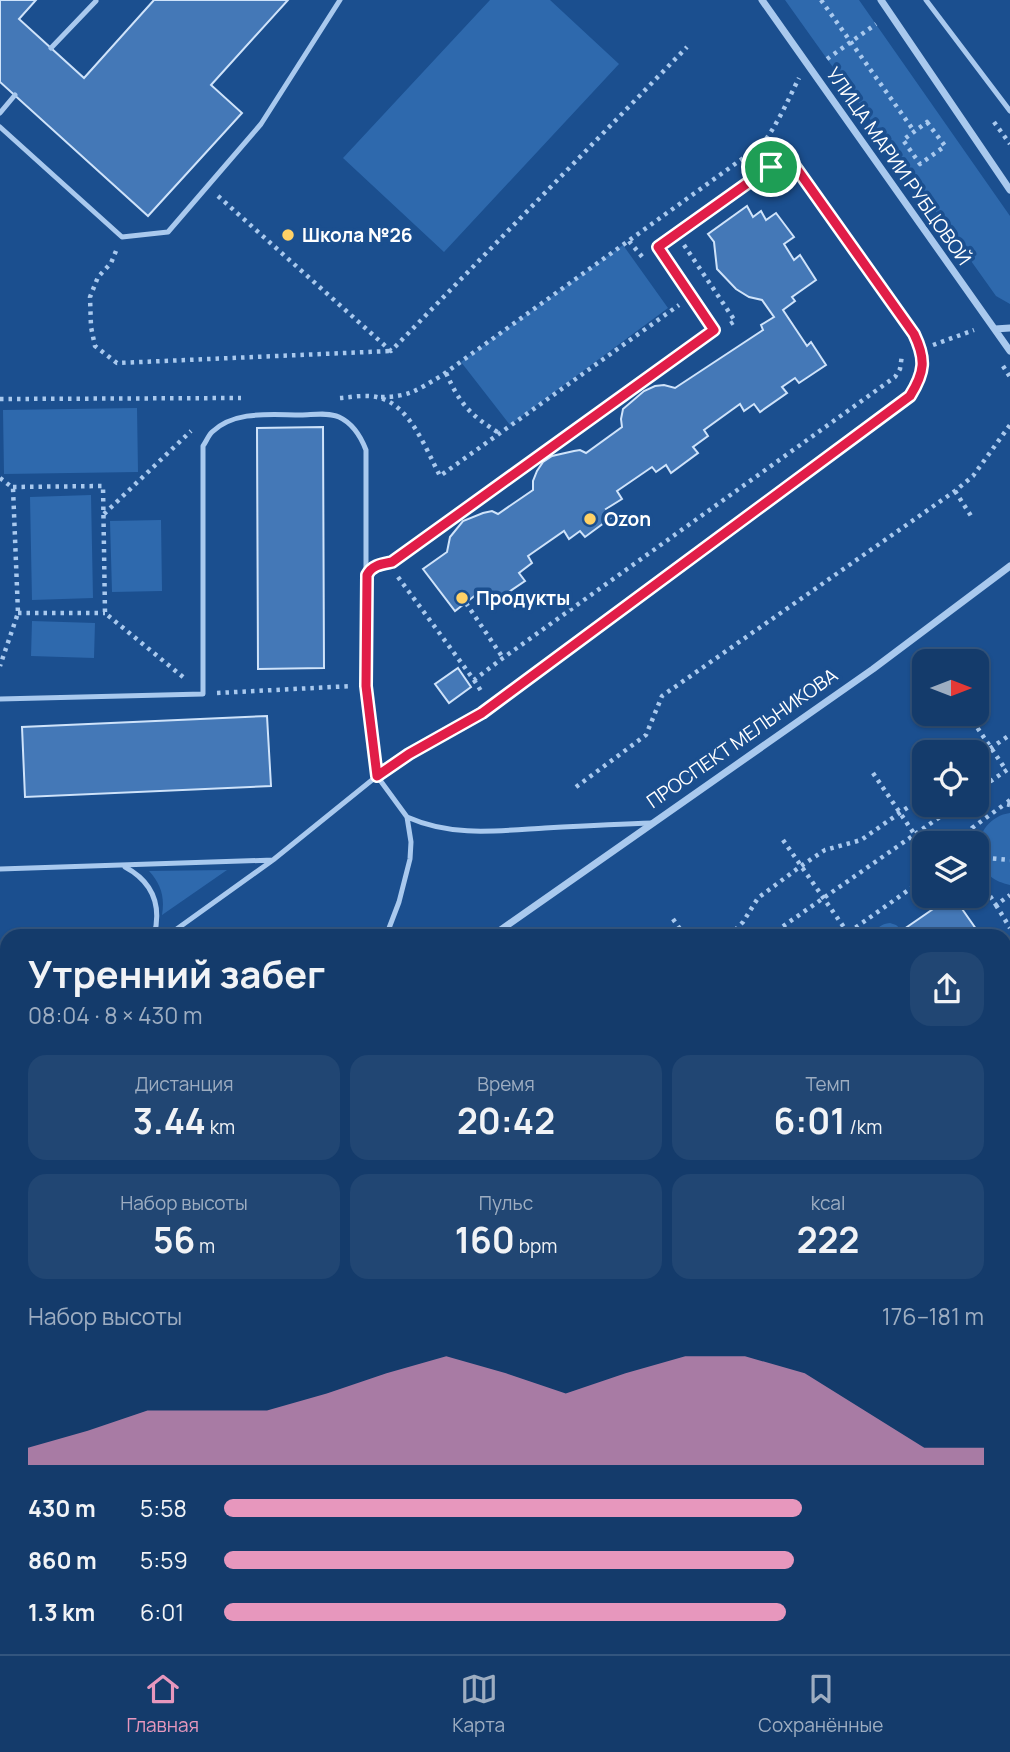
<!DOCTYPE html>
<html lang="ru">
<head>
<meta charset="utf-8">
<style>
	:root { --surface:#143b6b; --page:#214673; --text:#f1f3f6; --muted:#9dadc1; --line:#33557e; --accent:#e797bd }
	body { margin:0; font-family:Manrope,sans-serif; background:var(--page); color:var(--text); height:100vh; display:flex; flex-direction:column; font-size:26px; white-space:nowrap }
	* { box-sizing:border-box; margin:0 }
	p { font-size:23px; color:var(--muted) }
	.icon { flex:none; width:38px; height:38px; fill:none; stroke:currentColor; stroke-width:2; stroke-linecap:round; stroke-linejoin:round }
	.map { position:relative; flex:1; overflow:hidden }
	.drawer { position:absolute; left:0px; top:929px; width:1012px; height:726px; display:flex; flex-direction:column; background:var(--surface); border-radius:21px 21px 0 0; box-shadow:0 2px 5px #0004,0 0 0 2px var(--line) }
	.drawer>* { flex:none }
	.needle { width:46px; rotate:90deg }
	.tools { position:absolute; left:912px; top:649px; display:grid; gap:14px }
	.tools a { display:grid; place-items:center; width:77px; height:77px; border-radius:14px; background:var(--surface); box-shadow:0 2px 5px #0004,0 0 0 2px var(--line); font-size:35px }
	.pin { position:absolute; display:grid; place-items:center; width:60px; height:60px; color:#fff; margin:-30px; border:4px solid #fff; border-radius:50%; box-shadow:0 2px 7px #0007 }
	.round { display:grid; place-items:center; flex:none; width:74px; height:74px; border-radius:21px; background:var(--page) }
	.summary { display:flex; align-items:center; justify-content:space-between; height:119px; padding:0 28px }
	h1 { font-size:38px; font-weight:700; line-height:52px }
	.metrics { display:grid; grid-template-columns:repeat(3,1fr); gap:10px; height:119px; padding:7px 28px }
	.metrics div { display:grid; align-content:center; border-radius:18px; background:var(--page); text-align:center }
	.metrics b { font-size:35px; font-weight:700 }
	.metrics small { font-size:19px; font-weight:400 }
	.metrics p { font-size:19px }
	.chart { height:196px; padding:14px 28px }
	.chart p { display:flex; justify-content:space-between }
	.chart svg { width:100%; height:126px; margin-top:7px; fill:var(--accent); opacity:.7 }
	ul { padding:0 28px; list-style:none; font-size:23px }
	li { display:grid; grid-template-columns:112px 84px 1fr; align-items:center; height:52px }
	li i { height:18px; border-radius:9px; background:var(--accent) }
	.tab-bar { display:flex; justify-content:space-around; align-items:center; height:98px; border-top:2px solid var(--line); background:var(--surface); font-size:19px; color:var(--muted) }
	.tab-bar a { display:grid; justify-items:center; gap:4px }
	.tab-bar .current { color:var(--accent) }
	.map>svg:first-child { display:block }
	.green { fill:#2e69ad }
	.building { fill:#4478b7; stroke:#cfe3fa; stroke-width:2 }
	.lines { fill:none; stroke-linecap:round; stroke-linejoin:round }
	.path { stroke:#a9c9ee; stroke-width:4.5; stroke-dasharray:3.5 5; stroke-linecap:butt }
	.lane { stroke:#a9c9ee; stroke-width:5 }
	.street { stroke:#a9c9ee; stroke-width:7 }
	.secondary { stroke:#d6e6fa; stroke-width:14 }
	.route-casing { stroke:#fff; stroke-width:14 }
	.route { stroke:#e11d48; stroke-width:9 }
	.poi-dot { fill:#ffd166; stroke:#1b4f8f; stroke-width:2.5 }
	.labels { text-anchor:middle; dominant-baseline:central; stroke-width:7; stroke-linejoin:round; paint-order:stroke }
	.street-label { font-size:19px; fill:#fff; stroke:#1b4f8f }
	.poi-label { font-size:19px; font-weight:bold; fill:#fff; stroke:#1b4f8f; text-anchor:start }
</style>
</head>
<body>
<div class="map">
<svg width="1010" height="1654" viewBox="0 0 1010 1654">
	<rect width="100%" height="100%" fill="#1b4f8f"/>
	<!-- green -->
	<path class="green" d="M490,0H550L619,64L444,252L343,158Z
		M785,0H859L1010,216V304L996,296Z
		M623,245L668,308L510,425L461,362Z
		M137,408L138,472L4,474L3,410Z
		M91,495L93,598L32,600L30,497Z
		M161,520L162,591L112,592L110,521Z
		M32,621L95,623L94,658L31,656Z
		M1010,813V885C1002,883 996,881 990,876C967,855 980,817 1010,813Z
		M227,870L162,915C165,897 161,884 149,871Z
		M938,896H971L966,905L962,908L953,896L940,904Z
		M890,923L896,925L903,931L894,936H872C876,928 881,924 890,923Z
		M1005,1323H1010V1376L1005,1375Z
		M207,1648H289V1649L287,1654H204Z
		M77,1649H118L122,1654H80Z"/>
	<!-- building -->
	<path class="building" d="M0,0H36L19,19L84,78L154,0H288L211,85L242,113L148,216L0,82Z
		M747,206L753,217L761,211L766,220L776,213L794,237L784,244L794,260L800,255L816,280L792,297L795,301L783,310L807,346L811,342L826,365L799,383L795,378L782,387L787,393L760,412L754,404L744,411L740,404L704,430L708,436L693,447L698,453L671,473L666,465L656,472L652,467L617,491L622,499L606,509L612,517L585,537L580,531L569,539L564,531L528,556L532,563L519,573L525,581L497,600L491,592L482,599L477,594L455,611L423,569L447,552L450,537L463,521L483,513L492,511L498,514L533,490V481L537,471L543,462L552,456L574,451L580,450L586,453L622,427L621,419L623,409L644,391L655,386L664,385L675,388L763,330L761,325L774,317L762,300L749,297L736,289L717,269L714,242L708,234Z
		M323,427L324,668L258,669L257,428Z
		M458,668L471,687L449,703L435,684Z
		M267,716L271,786L25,797L22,727Z
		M953,896L981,936H894L952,896Z
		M1004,970L1010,977V1113L1004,1105Z
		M7,1496V1630L0,1635V1501Z
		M492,1648H561L565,1654H496Z"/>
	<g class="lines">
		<!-- path -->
		<path class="path" d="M821,0L914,131
			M827,59L876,24
			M927,122L945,146L920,164L903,140Z
			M994,122L1010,144
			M218,196L391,351L687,47
			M629,241L644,259
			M684,245L735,321L727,326
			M116,251L111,263L98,277L90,297L91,327L95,346L117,363L391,351
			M933,345L974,330
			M1003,366L1010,377
			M446,373C460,404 470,415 499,433
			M381,397C409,397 417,390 441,376L760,146C773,134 790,96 799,78
			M340,398C353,397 368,394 380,398C410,406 426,449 440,476L679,305
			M0,399L241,398
			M0,478L13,488L18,613L0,666
			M13,487L103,486L105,613L183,677
			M955,491L973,519
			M104,514L191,431
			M398,577L474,680L503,658L895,377L900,369L902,355
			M466,603L503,658
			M18,613H105
			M474,680L483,694
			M217,693L352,686
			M968,714L1006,770
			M976,758L1010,735
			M873,773L915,835
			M576,787L646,735L662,696L955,491L973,476L1010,425
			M976,791L1010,768
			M1010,800L1005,804L1010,805
			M783,840L850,936
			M966,844L972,828L1005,804
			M976,857L1010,860
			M976,875L996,905L1010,895
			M996,905L1010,928
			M673,919L685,936
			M729,936L743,922L758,898L801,866L825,850L861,840L924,796
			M769,936L957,805
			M816,936L822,932L848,933L924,879
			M1004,1162L1010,1170
			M0,1163L7,1158
			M1004,1228L1010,1232
			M1004,1264L1006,1275L1004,1283
			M1004,1390L1010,1391
			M1004,1571H1010
			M66,1648L69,1654
			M756,1648L763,1654"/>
		<!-- lane -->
		<path class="lane" d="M926,0L1010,111
			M51,48L96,1
			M0,113L15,95
			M0,127L122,237L168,232L261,124L340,0
			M0,699L203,694V446C206,442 208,436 212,432C235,410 271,415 301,415C312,415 328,412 339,417C352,423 361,437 366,450V686L377,776L407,817L411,842L410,859L399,902L386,936
			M407,817C452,837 497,831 545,828C581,826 617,824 653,823
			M125,867C153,882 162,905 154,936
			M0,869L273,860
			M167,936L273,860L377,776L409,754L482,713L910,396C925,372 926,359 913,334L787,155L658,247L714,330L392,562L376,566L367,575
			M0,1055L7,1050
			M0,1456L7,1451
			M1004,1519L1010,1511
			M131,1648L134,1654
			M366,1648L370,1654
			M607,1648L611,1654
			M36,1654L44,1648
			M914,1654L918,1648"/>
		<!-- street -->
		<path class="street" d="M762,0L1010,351
			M881,0L1010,190
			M995,329L1010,328
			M492,936L873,669L1010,566"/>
		<!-- secondary -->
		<path class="secondary" d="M0,1308L7,1303
			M836,1648L844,1654"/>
	</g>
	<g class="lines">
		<!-- route casing -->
		<g class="route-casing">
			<path id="route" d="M787,155L914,334C926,359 925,372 910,396L482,713L409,754L377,776L366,686L367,575C372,565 382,564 392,562L714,330L658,247Z"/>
		</g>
		<!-- route -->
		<use href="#route" class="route"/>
	</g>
	<!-- markers -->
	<g class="poi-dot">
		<circle cx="288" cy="235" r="7"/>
		<circle cx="590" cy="519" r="7"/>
		<circle cx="462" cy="598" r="7"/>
	</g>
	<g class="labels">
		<!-- street labels -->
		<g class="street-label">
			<text transform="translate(899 166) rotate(55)">УЛИЦА МАРИИ РУБЦОВОЙ</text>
			<text transform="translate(742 738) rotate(-35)">ПРОСПЕКТ МЕЛЬНИКОВА</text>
		</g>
		<!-- poi labels -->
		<g class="poi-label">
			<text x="302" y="235">Школа №26</text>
			<text x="604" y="519">Ozon</text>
			<text x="476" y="598">Продукты</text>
		</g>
	</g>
</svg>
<div class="tools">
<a><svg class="needle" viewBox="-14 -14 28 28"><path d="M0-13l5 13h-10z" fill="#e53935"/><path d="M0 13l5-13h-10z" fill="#9dadc1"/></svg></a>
<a><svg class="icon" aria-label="locate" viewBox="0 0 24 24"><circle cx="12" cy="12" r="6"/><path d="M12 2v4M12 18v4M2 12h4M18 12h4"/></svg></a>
<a><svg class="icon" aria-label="layers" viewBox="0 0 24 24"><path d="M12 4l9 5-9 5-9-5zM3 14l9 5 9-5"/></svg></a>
</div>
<div class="pin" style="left:771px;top:167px;background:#1e9e55"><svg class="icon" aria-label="arrive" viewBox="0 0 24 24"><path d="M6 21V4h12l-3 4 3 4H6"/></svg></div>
<section class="drawer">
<div class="summary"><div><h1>Утренний забег</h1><p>08:04 · 8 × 430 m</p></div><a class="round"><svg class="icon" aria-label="share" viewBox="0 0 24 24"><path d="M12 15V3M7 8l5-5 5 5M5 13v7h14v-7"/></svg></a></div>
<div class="metrics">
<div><p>Дистанция</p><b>3.44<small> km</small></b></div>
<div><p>Время</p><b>20:42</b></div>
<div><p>Темп</p><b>6:01<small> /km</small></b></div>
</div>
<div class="metrics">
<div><p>Набор высоты</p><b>56<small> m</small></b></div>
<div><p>Пульс</p><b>160<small> bpm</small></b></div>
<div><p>kcal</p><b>222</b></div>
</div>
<div class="chart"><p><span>Набор высоты</span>176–181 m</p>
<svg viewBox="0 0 160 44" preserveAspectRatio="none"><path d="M0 44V38L10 32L20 25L30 25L40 25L50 19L60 12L70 6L80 12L90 19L100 12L110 6L120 6L130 12L140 25L150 38L160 38V44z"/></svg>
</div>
<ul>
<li><b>430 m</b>5:58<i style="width:76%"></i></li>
<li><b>860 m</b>5:59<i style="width:75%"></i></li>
<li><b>1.3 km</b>6:01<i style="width:74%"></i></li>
</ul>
</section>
</div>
<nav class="tab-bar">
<a class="current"><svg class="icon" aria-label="home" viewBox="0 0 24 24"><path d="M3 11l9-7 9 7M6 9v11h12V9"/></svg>Главная</a>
<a><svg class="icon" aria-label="map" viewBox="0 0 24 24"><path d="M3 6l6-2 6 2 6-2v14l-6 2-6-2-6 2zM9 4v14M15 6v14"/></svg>Карта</a>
<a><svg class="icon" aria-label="saved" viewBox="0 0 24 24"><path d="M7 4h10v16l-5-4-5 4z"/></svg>Сохранённые</a>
</nav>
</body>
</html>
